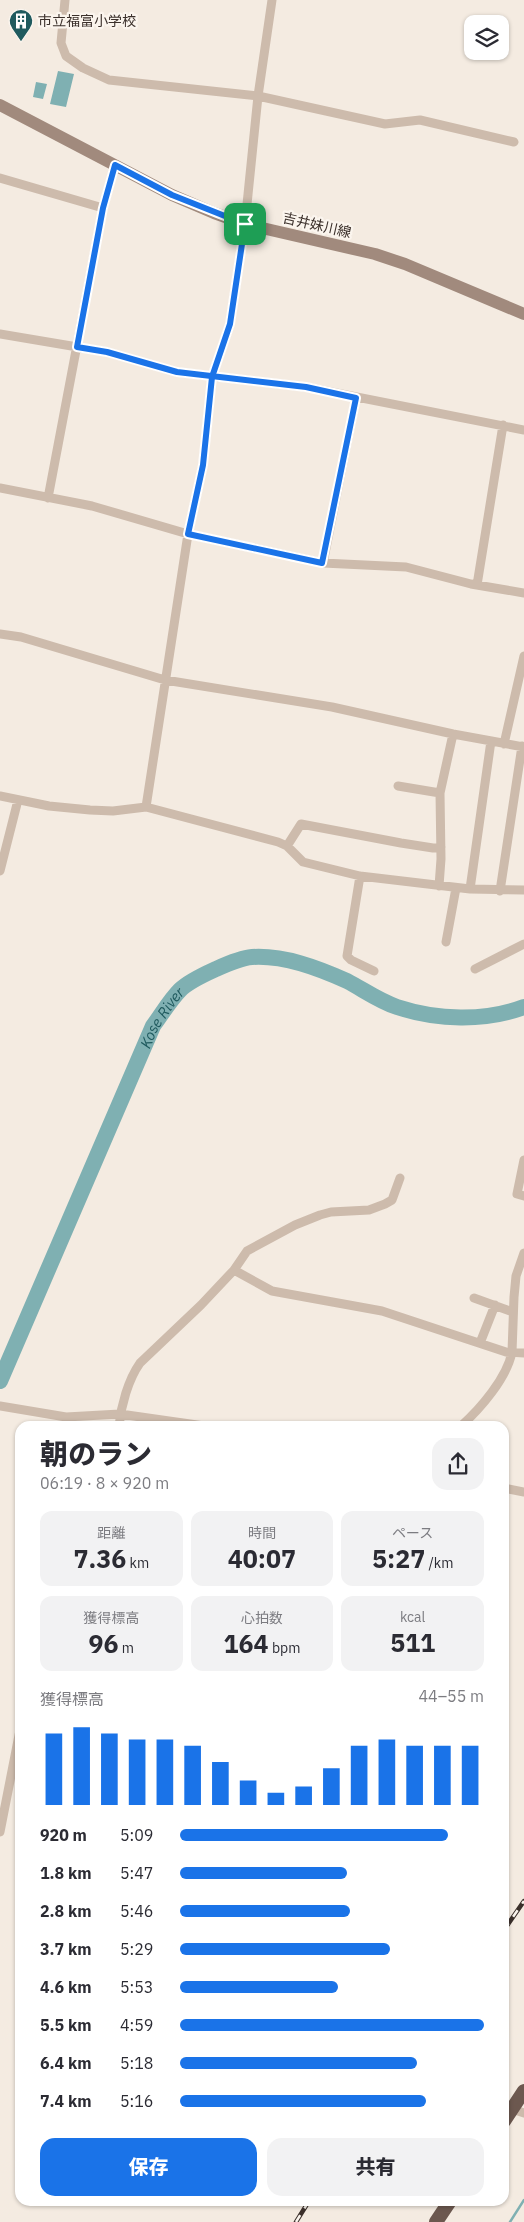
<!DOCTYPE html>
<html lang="ja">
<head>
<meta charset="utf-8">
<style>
	:root { --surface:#fff; --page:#f2f2f3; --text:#2b2b33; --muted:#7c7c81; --accent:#1a73e8 }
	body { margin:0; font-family:"IBM Plex Sans","Noto Sans JP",sans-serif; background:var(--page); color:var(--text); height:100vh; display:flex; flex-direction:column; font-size:19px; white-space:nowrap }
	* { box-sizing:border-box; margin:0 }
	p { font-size:16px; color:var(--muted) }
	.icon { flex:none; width:28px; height:28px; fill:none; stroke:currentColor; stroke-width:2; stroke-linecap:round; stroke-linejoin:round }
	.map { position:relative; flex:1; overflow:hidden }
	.sheet { position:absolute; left:15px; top:1421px; width:494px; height:785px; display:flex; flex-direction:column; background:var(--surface); border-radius:15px; box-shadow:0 1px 4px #0004 }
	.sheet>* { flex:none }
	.tools { position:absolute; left:464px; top:15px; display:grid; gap:10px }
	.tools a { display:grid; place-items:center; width:45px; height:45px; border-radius:10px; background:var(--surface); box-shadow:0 1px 4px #0004; font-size:25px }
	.pin { position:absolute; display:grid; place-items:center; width:42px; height:42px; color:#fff; margin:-21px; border-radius:10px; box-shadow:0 2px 8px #0006 }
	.round { display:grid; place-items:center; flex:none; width:52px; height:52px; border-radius:15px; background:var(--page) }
	.head { display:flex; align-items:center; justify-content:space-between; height:85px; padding:0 25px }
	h1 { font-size:28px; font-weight:800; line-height:38px }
	.stats { display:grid; grid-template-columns:repeat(3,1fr); gap:8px; height:85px; padding:5px 25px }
	.stats div { display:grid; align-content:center; border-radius:12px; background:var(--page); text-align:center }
	.stats b { font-size:25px; font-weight:800 }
	.stats small { font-size:14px; font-weight:400 }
	.stats p { font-size:14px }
	.chart { height:140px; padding:10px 25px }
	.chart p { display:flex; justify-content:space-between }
	.chart svg { width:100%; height:90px; margin-top:5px; stroke:var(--accent); stroke-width:6 }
	.button { display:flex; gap:10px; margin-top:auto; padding:10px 25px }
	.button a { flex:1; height:58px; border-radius:15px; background:var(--accent); color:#fff; font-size:20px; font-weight:800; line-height:58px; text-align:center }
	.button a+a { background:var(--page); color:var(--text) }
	ul { padding:0 25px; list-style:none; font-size:16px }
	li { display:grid; grid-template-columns:80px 60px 1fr; align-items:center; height:38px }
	li i { height:12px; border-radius:6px; background:var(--accent) }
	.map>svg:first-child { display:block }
	.water { fill:#7fb0b2 }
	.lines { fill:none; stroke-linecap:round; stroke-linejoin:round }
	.stream { stroke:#7fb0b2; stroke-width:2.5 }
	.river { stroke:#7fb0b2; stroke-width:16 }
	.minor { stroke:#cdbbac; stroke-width:9 }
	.secondary { stroke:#a18a7d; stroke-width:12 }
	.trunk { stroke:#6c584f; stroke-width:14 }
	.rail-casing { stroke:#3b302b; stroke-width:4.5 }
	.rail { stroke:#fbf5ee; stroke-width:2.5; stroke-dasharray:8; stroke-linecap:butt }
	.route-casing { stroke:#fff; stroke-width:10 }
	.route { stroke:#1a73e8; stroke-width:6 }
	.labels { text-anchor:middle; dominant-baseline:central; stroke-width:4.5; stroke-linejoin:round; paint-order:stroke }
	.poi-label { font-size:14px; fill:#3b302b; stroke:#fbf5ee; text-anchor:start }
	.street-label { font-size:14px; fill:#3b302b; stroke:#fbf5ee }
	.water-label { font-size:15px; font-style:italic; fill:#1f5a5e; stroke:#fbf5ee }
</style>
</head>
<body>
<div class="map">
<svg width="524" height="2222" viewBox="0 0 524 2222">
	<rect width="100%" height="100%" fill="#f4ebe1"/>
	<!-- water -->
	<path class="water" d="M58,71L74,74L66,107L50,104Z
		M36,82L47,84L43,99L33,97Z"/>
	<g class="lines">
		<!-- stream -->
		<path class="stream" d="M510,2222L524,2200"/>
		<!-- river -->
		<path class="river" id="s1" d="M0,1381L153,1026C162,1014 170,1000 180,990C189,981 205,974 216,969C227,964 240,958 252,957C284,955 318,968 347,981C364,990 379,1001 397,1007C437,1020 484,1022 524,1007"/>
		<!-- minor -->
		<path class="minor" d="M65,0L61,43L66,56L83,68L109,80L258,96L385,124L420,120L514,142
			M0,178L103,208L115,165
			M0,334L107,352L177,372L306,387L524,430
			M0,488L92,506L188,534L323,563L406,567L471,584L524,593
			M48,498L103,208
			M323,563L356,398
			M477,585L503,425
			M0,634L21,637L165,680L332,707L453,734L524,747
			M504,744L524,656
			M398,786L440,793
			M0,796L49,806L90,810L113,811L146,807L278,842L287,846L303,862L360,876L470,889L524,890
			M146,807L188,534L203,465L212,377L230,324L245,224L258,96L272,0
			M287,846L301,824L401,843L433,848L441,847
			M0,871L18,800
			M360,876L347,956L351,960L374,971
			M439,886L441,859L440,793L453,734
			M470,889L491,741
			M500,891L522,746
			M446,942L456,888
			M475,969L524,944
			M524,1160L517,1194L524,1196
			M234,1270L272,1291L382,1311L506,1352L524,1353
			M474,1298L513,1312
			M480,1343L495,1305
			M0,1406L66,1417L120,1414L204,1426
			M119,1426C121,1406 128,1380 140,1363L201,1305L234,1270L247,1251L295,1225L320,1215L331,1212L369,1210L385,1204L392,1200L400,1178
			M461,1426C480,1409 507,1378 512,1352L514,1297L516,1276L524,1253
			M504,1488L524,1492
			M0,1832L20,1730
			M512,2109L524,2113"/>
		<!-- secondary -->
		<path class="secondary" d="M0,105L172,195L214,213L245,224L375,254L405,264L524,314"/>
		<!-- trunk -->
		<path class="trunk" d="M504,2121L524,2091
			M436,2222L450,2201"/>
		<!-- rail casing -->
		<g class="rail-casing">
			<path id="rail" d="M504,1930L524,1901
				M296,2222L309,2201"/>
		</g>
		<!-- rail -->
		<use href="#rail" class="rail"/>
	</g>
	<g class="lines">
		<!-- route casing -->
		<g class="route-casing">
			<path id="route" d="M245,224L230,324L212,377L203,465L188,534L322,563L356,398L306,387L177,372L107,352L77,347L103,208L115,165L172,195L245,224"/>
		</g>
		<!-- route -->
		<use href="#route" class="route"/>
	</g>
	<!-- icons -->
	<defs>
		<g id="building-pin" transform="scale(1.25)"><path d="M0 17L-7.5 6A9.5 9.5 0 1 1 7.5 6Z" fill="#1f5a5e" stroke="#fbf5ee"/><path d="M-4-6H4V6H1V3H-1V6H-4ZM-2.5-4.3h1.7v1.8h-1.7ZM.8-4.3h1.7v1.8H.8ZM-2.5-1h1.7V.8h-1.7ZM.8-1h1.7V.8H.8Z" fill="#fff"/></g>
	</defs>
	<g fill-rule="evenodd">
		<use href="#building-pin" x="21" y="21"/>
	</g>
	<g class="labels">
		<!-- poi labels -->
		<g class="poi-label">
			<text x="38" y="21">市立福富小学校</text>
		</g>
		<!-- street labels -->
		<g class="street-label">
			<text transform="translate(317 225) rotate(13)">吉井妹川線</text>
		</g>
		<!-- water labels -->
		<g class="water-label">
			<text stroke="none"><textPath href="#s1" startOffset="398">Kose River</textPath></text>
		</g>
	</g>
</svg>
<div class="tools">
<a><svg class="icon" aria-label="layers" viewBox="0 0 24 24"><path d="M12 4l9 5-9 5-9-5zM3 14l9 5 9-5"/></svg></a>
</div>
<div class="pin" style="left:245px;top:224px;background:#1e9e55"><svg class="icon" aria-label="arrive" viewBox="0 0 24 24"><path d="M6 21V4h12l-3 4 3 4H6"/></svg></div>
<section class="sheet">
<div class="head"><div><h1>朝のラン</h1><p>06:19 · 8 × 920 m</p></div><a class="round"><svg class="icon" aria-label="share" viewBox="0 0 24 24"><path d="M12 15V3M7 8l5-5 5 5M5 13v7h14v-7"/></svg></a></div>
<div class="stats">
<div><p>距離</p><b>7.36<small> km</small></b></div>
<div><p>時間</p><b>40:07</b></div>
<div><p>ペース</p><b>5:27<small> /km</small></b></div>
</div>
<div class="stats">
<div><p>獲得標高</p><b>96<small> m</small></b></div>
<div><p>心拍数</p><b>164<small> bpm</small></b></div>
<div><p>kcal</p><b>511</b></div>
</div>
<div class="chart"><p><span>獲得標高</span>44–55 m</p>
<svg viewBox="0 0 160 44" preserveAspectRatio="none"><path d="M5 44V9M15 44V6M25 44V9M35 44V12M45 44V12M55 44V15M65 44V23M75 44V32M85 44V38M95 44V35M105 44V26M115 44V15M125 44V12M135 44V15M145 44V15M155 44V15"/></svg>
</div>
<ul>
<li><b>920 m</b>5:09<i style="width:88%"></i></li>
<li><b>1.8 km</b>5:47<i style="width:55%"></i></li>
<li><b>2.8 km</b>5:46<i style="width:56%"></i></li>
<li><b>3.7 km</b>5:29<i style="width:69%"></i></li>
<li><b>4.6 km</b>5:53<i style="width:52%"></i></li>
<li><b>5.5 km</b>4:59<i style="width:100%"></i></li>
<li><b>6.4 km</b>5:18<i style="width:78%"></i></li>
<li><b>7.4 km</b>5:16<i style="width:81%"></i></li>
</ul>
<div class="button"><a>保存</a><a>共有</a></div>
</section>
</div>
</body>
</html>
